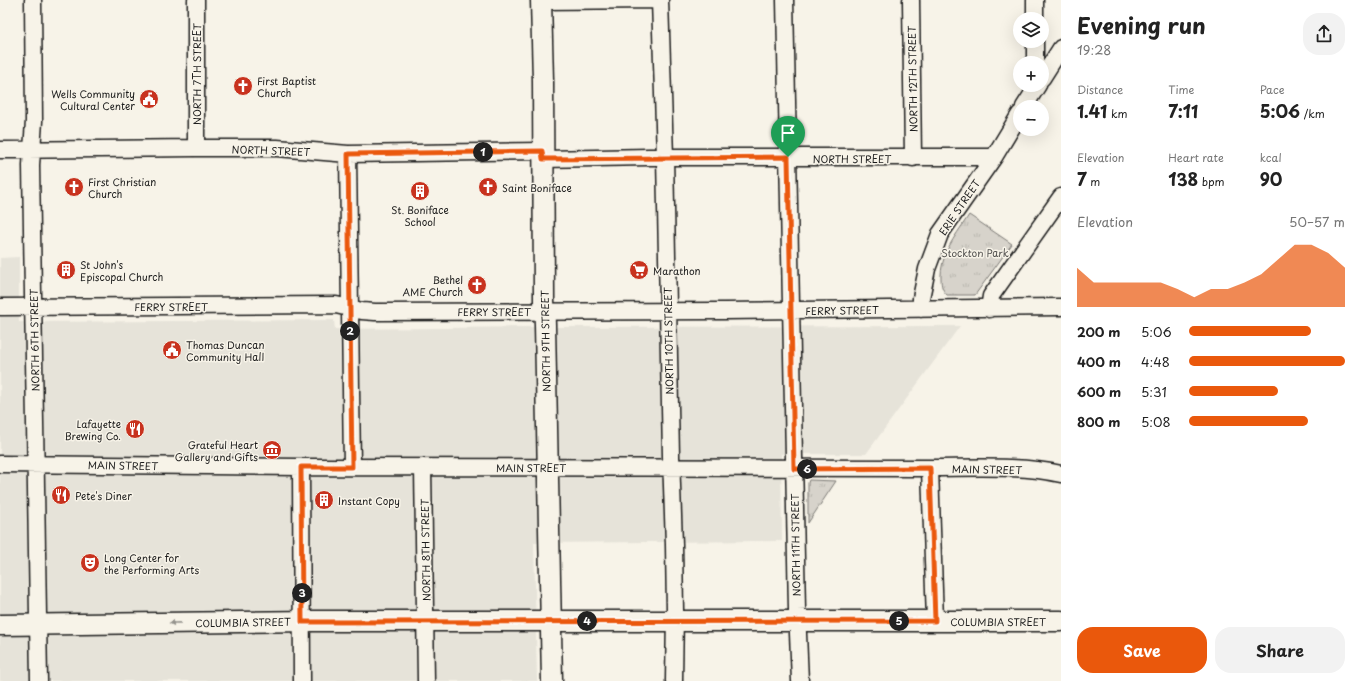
<!DOCTYPE html>
<html lang="en">
<head>
<meta charset="utf-8">
<style>
	:root { --surface:#fff; --page:#f2f2f2; --text:#222; --muted:#767676; --accent:#ea580c }
	body { margin:0; font-family:"Playpen Sans",sans-serif; background:var(--page); color:var(--text); height:100vh; display:flex; flex-direction:column; font-size:15px; white-space:nowrap }
	* { box-sizing:border-box; margin:0 }
	p { font-size:13px; color:var(--muted) }
	.icon { flex:none; width:22px; height:22px; fill:none; stroke:currentColor; stroke-width:2; stroke-linecap:round; stroke-linejoin:round }
	.map { position:relative; flex:1; overflow:hidden }
	.details { display:flex; flex-direction:column; background:var(--surface); width:300px }
	.details>* { flex:none }
	.tools { position:absolute; left:1013px; top:12px; display:grid; gap:8px }
	.tools a { display:grid; place-items:center; width:36px; height:36px; border-radius:50%; background:var(--surface); box-shadow:0 4px 16px #0002; font-size:20px }
	.pin { position:absolute; display:grid; place-items:center; width:34px; height:34px; color:#fff; margin:-41px -17px; border-radius:50% 50% 50% 0; rotate:-45deg; box-shadow:0 0 4px #0007 }
	.pin .icon { rotate:45deg }
	.km { position:absolute; width:20px; height:20px; margin:-10px; border-radius:50%; background:#222; color:#fff; font-size:11px; line-height:20px; text-align:center }
	.round { display:grid; place-items:center; flex:none; width:42px; height:42px; border-radius:16px; background:var(--page) }
	.headline { display:flex; align-items:center; justify-content:space-between; height:68px; padding:0 16px }
	h1 { font-size:22px; font-weight:700; line-height:30px }
	.stats { display:grid; grid-template-columns:repeat(3,1fr); gap:6px; height:68px; padding:4px 16px }
	.stats div { display:grid; align-content:center }
	.stats b { font-size:17px; font-weight:700 }
	.stats small { font-size:11px; font-weight:400 }
	.stats p { font-size:11px }
	.chart { height:112px; padding:8px 16px }
	.chart p { display:flex; justify-content:space-between }
	.chart svg { width:100%; height:72px; margin-top:4px; fill:var(--accent); opacity:.7 }
	.cta { display:flex; gap:8px; margin-top:auto; padding:8px 16px }
	.cta a { flex:1; height:46px; border-radius:16px; background:var(--accent); color:#fff; font-size:16px; font-weight:700; line-height:46px; text-align:center }
	.cta a+a { background:var(--page); color:var(--text) }
	ul { padding:0 16px; list-style:none; font-size:13px }
	li { display:grid; grid-template-columns:64px 48px 1fr; align-items:center; height:30px }
	li i { height:10px; border-radius:5px; background:var(--accent) }
	main { display:flex; flex:1; min-height:0 }
	.map>svg:first-child { display:block }
	.built { fill:#e6e3d9 }
	.park { fill:url(#park-tufts); stroke:#7a7874 }
	.lines { fill:none; stroke-linecap:round; stroke-linejoin:round }
	.minor-casing { stroke:#1c1c1c; stroke-width:19 }
	.major-casing { stroke:#1c1c1c; stroke-width:23 }
	.minor { stroke:#f7f3e8; stroke-width:16 }
	.major { stroke:#f7f3e8; stroke-width:20 }
	.oneway { fill:#94928c }
	.route-casing { stroke:#fff; stroke-width:8 }
	.route { stroke:#ea580c; stroke-width:5 }
	.labels { text-anchor:middle; dominant-baseline:central; stroke-width:3; stroke-linejoin:round; paint-order:stroke }
	.street-label { font-size:10px; fill:#1c1c1c; stroke:#f7f3e8 }
	.poi-label { font-size:10px; fill:#1c1c1c; stroke:#f7f3e8; text-anchor:start }
	.park-label { font-size:10px; fill:#545351; stroke:#f7f3e8 }
</style>
</head>
<body>
<main>
<div class="map">
<svg width="1061" height="681" viewBox="0 0 1061 681">
	<defs>
		<pattern id="park-tufts" width="24" height="20" patternUnits="userSpaceOnUse"><rect width="24" height="20" fill="#d7d3cb"/><path d="M3 7l-1-3M5 7V3M7 7l1-3M15 17l-1-3M17 17v-4M19 17l1-3" fill="none" stroke="#b8b5ae"/></pattern>
	</defs>
	<rect width="100%" height="100%" fill="#f7f3e8"/>
	<filter id="ink" filterUnits="userSpaceOnUse"><feTurbulence type="fractalNoise" baseFrequency=".025" numOctaves="2"/><feDisplacementMap in="SourceGraphic" scale="8" xChannelSelector="R" yChannelSelector="G"/><feConvolveMatrix kernelMatrix="1 2 1 2 8 2 1 2 1" color-interpolation-filters="sRGB"/></filter>
	<g filter="url(#ink)">
		<!-- built -->
		<path class="built" d="M19,257V322L334,320L335,329L531,327L960,326L866,454H781L782,541L534,543L537,681H0V258Z"/>
		<!-- park -->
		<path class="park" d="M969,215L1012,244L975,295H947C941,289 941,283 941,275C942,251 957,234 969,215Z
			M809,480L836,481L808,523V483Z"/>
		<g class="lines">
			<!-- minor casing -->
			<g class="minor-casing">
				<path id="minor" d="M33,0L34,121L31,165L39,681
					M660,0L665,157L671,456L674,545L675,611L674,681
					M785,0L797,610L800,681
					M911,0L913,158
					M1035,0V19
					M541,1L658,0
					M1035,41V63
					M1042,78L1061,48
					M1024,107L1038,85
					M196,148V0
					M0,150L196,148H277L348,154L542,151
					M348,154L352,467
					M543,159L649,157H994
					M0,307L336,305L362,311L375,312L725,311L1061,307
					M921,309V298L927,269L940,234L994,157L1020,114
					M989,309L991,296L1061,197
					M0,464L301,467L930,468C971,468 1022,465 1061,474
					M301,467L302,681
					M423,467L426,681
					M930,468L935,621"/>
			</g>
			<!-- major casing -->
			<g class="major-casing">
				<path id="major" d="M541,0L543,81L544,300L545,325L552,681
					M0,625L314,621H1061"/>
			</g>
			<!-- minor -->
			<use href="#minor" class="minor"/>
			<!-- major -->
			<use href="#major" class="major"/>
		</g>
		<!-- one-way arrows -->
		<defs><path id="oneway-solid" d="M-6-.8H1V-3.2L6.5 0L1 3.2V.8H-6Z"/></defs>
		<use class="oneway" href="#oneway-solid" transform="translate(175 623) rotate(179)"/>
	</g>
	<g class="lines" filter="url(#ink)">
		<!-- route casing -->
		<g class="route-casing">
			<path id="route" d="M542,151L543,159L788,157L794,469L930,468L935,621L302,622L301,467H352L348,154Z"/>
		</g>
		<!-- route -->
		<use href="#route" class="route"/>
	</g>
	<!-- icons -->
	<defs>
		<g id="church-disc" transform="scale(1)"><circle r="9.5" fill="#c8321e" stroke="#f7f3e8"/><path d="M-1.2-6h2.4v3.5h3.3v2.4h-3.3V6h-2.4V-.1h-3.3v-2.4h3.3Z" fill="#fff"/></g>
		<g id="civic-disc" transform="scale(1)"><circle r="9.5" fill="#c8321e" stroke="#f7f3e8"/><path d="M-.6-6.5H3V-4.5H.6V-3L4-1V1h2V6H-6V1h2V-1L-.6-3ZM-1.2 2.5V6h2.4V2.5Z" fill="#fff"/></g>
		<g id="building-disc" transform="scale(1)"><circle r="9.5" fill="#c8321e" stroke="#f7f3e8"/><path d="M-4-6H4V6H1V3H-1V6H-4ZM-2.5-4.3h1.7v1.8h-1.7ZM.8-4.3h1.7v1.8H.8ZM-2.5-1h1.7V.8h-1.7ZM.8-1h1.7V.8H.8Z" fill="#fff"/></g>
		<g id="supermarket-disc" transform="scale(1)"><circle r="9.5" fill="#c8321e" stroke="#f7f3e8"/><path d="M-6-5.5h2.5l.6 2H6L4.5 2H-2.5L-4.4-4H-6ZM-1.5 3.2a1.3 1.3 0 1 0 .1 0ZM3 3.2a1.3 1.3 0 1 0 .1 0Z" fill="#fff"/></g>
		<g id="restaurant-disc" transform="scale(1)"><circle r="9.5" fill="#c8321e" stroke="#f7f3e8"/><path d="M-5-6h1v4h1v-4h1v4h1v-4h1v5L-1.5 .5V6h-2V.5L-5-1ZM5-6V6H3V1.5H1.5Q1.5-4 5-6Z" fill="#fff"/></g>
		<g id="museum-disc" transform="scale(1)"><circle r="9.5" fill="#c8321e" stroke="#f7f3e8"/><path d="M0-6L6-3V-2H-6V-3ZM-5-1h2V3h-2ZM-1-1h2V3h-2ZM3-1h2V3H3ZM-6 4H6V6H-6Z" fill="#fff"/></g>
		<g id="theatre-disc" transform="scale(1)"><circle r="9.5" fill="#c8321e" stroke="#f7f3e8"/><path d="M-5-5.5Q0-4 5-5.5V0Q5 5 0 6Q-5 5-5 0ZM-3.3-2.5H-1v1.5H-3.3ZM1-2.5H3.3v1.5H1ZM-2.8 1Q0 5.5 2.8 1Z" fill="#fff"/></g>
	</defs>
	<g fill-rule="evenodd">
		<use href="#church-disc" x="243" y="86"/>
		<use href="#civic-disc" x="149" y="99"/>
		<use href="#church-disc" x="74" y="187"/>
		<use href="#church-disc" x="488" y="187"/>
		<use href="#building-disc" x="420" y="191"/>
		<use href="#building-disc" x="66" y="270"/>
		<use href="#supermarket-disc" x="639" y="270"/>
		<use href="#church-disc" x="477" y="285"/>
		<use href="#civic-disc" x="172" y="350"/>
		<use href="#restaurant-disc" x="135" y="429"/>
		<use href="#museum-disc" x="272" y="450"/>
		<use href="#restaurant-disc" x="61" y="495"/>
		<use href="#building-disc" x="324" y="500"/>
		<use href="#theatre-disc" x="90" y="563"/>
	</g>
	<g class="labels">
		<!-- street labels -->
		<g class="street-label">
			<text transform="translate(196 74) rotate(-90)">NORTH 7TH STREET</text>
			<text transform="translate(912 79) rotate(-91)">NORTH 12TH STREET</text>
			<text transform="translate(271 150) rotate(2)">NORTH STREET</text>
			<text x="852" y="158">NORTH STREET</text>
			<text transform="translate(959 207) rotate(-56)">ERIE STREET</text>
			<text x="171" y="306">FERRY STREET</text>
			<text transform="translate(842 310) rotate(-1)">FERRY STREET</text>
			<text x="494" y="311">FERRY STREET</text>
			<text transform="translate(34 340) rotate(-91)">NORTH 6TH STREET</text>
			<text transform="translate(545 341) rotate(-91)">NORTH 9TH STREET</text>
			<text transform="translate(668 341) rotate(-91)">NORTH 10TH STREET</text>
			<text transform="translate(123 465) rotate(1)">MAIN STREET</text>
			<text x="531" y="467">MAIN STREET</text>
			<text transform="translate(987 469) rotate(1)">MAIN STREET</text>
			<text transform="translate(795 545) rotate(-91)">NORTH 11TH STREET</text>
			<text transform="translate(425 550) rotate(-91)">NORTH 8TH STREET</text>
			<text x="998" y="621">COLUMBIA STREET</text>
			<text transform="translate(243 622) rotate(-1)">COLUMBIA STREET</text>
		</g>
		<!-- poi labels -->
		<g class="poi-label">
			<text x="257" y="80">First Baptist<tspan x="257" dy="12">Church</tspan></text>
			<text x="135" y="93" text-anchor="end">Wells Community<tspan x="135" dy="12">Cultural Center</tspan></text>
			<text x="88" y="181">First Christian<tspan x="88" dy="12">Church</tspan></text>
			<text x="502" y="187">Saint Boniface</text>
			<text x="420" y="209" text-anchor="middle">St. Boniface<tspan x="420" dy="12">School</tspan></text>
			<text x="80" y="264">St John's<tspan x="80" dy="12">Episcopal Church</tspan></text>
			<text x="653" y="270">Marathon</text>
			<text x="463" y="279" text-anchor="end">Bethel<tspan x="463" dy="12">AME Church</tspan></text>
			<text x="186" y="344">Thomas Duncan<tspan x="186" dy="12">Community Hall</tspan></text>
			<text x="121" y="423" text-anchor="end">Lafayette<tspan x="121" dy="12">Brewing Co.</tspan></text>
			<text x="258" y="444" text-anchor="end">Grateful Heart<tspan x="258" dy="12">Gallery and Gifts</tspan></text>
			<text x="75" y="495">Pete's Diner</text>
			<text x="338" y="500">Instant Copy</text>
			<text x="104" y="557">Long Center for<tspan x="104" dy="12">the Performing Arts</tspan></text>
		</g>
		<!-- park labels -->
		<g class="park-label">
			<text x="975" y="252">Stockton Park</text>
		</g>
	</g>
</svg>
<div class="tools">
<a><svg class="icon" aria-label="layers" viewBox="0 0 24 24"><path d="M12 4l9 5-9 5-9-5zM3 14l9 5 9-5"/></svg></a>
<a>+</a>
<a>−</a>
</div>
<div class="pin" style="left:788px;top:157px;background:#1e9e55"><svg class="icon" aria-label="arrive" viewBox="0 0 24 24"><path d="M6 21V4h12l-3 4 3 4H6"/></svg></div>
<b class="km" style="left:483px;top:152px">1</b>
<b class="km" style="left:350px;top:331px">2</b>
<b class="km" style="left:302px;top:593px">3</b>
<b class="km" style="left:587px;top:621px">4</b>
<b class="km" style="left:899px;top:621px">5</b>
<b class="km" style="left:807px;top:469px">6</b>
</div>
<section class="details">
<div class="headline"><div><h1>Evening run</h1><p>19:28</p></div><a class="round"><svg class="icon" aria-label="share" viewBox="0 0 24 24"><path d="M12 15V3M7 8l5-5 5 5M5 13v7h14v-7"/></svg></a></div>
<div class="stats">
<div><p>Distance</p><b>1.41<small> km</small></b></div>
<div><p>Time</p><b>7:11</b></div>
<div><p>Pace</p><b>5:06<small> /km</small></b></div>
</div>
<div class="stats">
<div><p>Elevation</p><b>7<small> m</small></b></div>
<div><p>Heart rate</p><b>138<small> bpm</small></b></div>
<div><p>kcal</p><b>90</b></div>
</div>
<div class="chart"><p><span>Elevation</span>50–57 m</p>
<svg viewBox="0 0 160 44" preserveAspectRatio="none"><path d="M0 44V20L10 29L20 29L30 29L40 29L50 29L60 33L70 38L80 33L90 33L100 29L110 24L120 15L130 6L140 6L150 11L160 20V44z"/></svg>
</div>
<ul>
<li><b>200 m</b>5:06<i style="width:78%"></i></li>
<li><b>400 m</b>4:48<i style="width:100%"></i></li>
<li><b>600 m</b>5:31<i style="width:57%"></i></li>
<li><b>800 m</b>5:08<i style="width:76%"></i></li>
</ul>
<div class="cta"><a>Save</a><a>Share</a></div>
</section>
</main>
</body>
</html>
